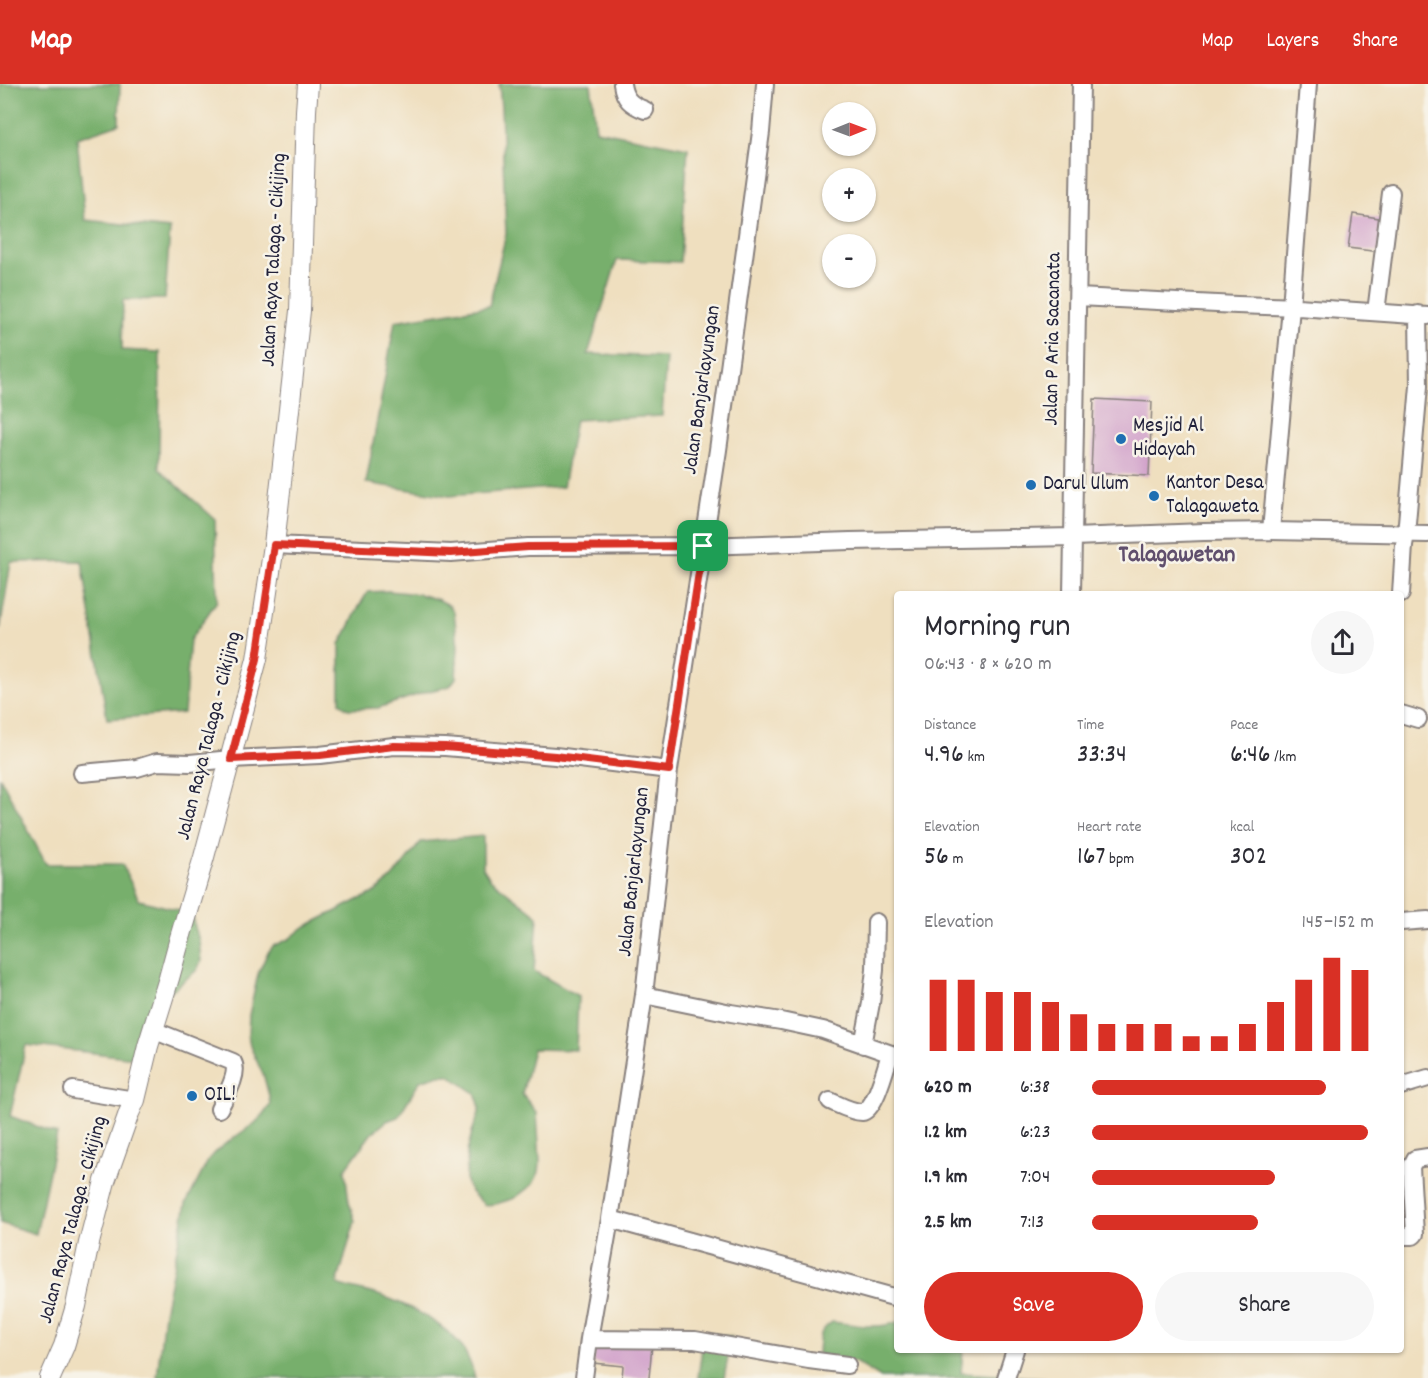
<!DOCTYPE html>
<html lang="en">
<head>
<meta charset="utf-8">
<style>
	:root { --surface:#fff; --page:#f7f7f7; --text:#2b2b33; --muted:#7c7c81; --accent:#d93025 }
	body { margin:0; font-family:Dekko,sans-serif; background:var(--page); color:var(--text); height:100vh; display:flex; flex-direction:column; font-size:22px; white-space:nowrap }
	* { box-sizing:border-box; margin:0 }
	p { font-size:20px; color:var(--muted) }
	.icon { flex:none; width:33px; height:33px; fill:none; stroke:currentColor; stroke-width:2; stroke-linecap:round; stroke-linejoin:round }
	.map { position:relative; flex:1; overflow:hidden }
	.side { position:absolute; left:894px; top:507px; width:510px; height:762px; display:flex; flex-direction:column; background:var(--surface); border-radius:6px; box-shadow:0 2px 4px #0004 }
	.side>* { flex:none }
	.needle { width:39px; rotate:89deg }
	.tools { position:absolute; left:822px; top:18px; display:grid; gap:12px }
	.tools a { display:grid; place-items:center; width:54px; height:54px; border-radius:50%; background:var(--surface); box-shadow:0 2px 4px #0004; font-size:30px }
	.pin { position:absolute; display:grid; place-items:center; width:51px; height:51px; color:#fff; margin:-26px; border-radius:12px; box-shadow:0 3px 9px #0006 }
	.round { display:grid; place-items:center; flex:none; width:63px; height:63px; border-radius:32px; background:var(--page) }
	.overview { display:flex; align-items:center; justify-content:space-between; height:102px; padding:0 30px }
	h1 { font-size:33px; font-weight:600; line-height:45px }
	.figures { display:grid; grid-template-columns:repeat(3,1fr); gap:9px; height:102px; padding:6px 30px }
	.figures div { display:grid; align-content:center }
	.figures b { font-size:26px; font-weight:600 }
	.figures small { font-size:16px; font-weight:400 }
	.figures p { font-size:16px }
	.chart { height:168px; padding:12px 30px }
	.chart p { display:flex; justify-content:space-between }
	.chart svg { width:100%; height:108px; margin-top:6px; stroke:var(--accent); stroke-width:6 }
	.cta { display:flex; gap:12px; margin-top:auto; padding:12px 30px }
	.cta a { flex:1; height:69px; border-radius:36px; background:var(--accent); color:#fff; font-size:24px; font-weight:600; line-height:69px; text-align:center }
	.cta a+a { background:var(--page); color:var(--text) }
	ul { padding:0 30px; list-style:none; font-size:20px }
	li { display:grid; grid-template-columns:96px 72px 1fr; align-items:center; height:45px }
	li i { height:15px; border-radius:8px; background:var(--accent) }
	header { display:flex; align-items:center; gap:36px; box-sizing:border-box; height:84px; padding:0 30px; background:var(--accent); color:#fff }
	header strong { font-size:28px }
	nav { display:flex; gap:33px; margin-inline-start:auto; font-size:21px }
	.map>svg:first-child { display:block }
	.forest { fill:#77af6c; stroke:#4c6854; stroke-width:1.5 }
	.building { fill:#d2a3cb }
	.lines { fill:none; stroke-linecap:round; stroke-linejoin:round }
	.minor-casing { stroke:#88807d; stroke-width:20 }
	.major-casing { stroke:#88807d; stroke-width:22 }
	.minor { stroke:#fff; stroke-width:16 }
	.major { stroke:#fff; stroke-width:20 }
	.route-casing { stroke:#fff; stroke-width:12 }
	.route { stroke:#d93025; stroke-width:8 }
	.poi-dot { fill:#1f6fb2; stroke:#f7f3e8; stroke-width:2 }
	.labels { text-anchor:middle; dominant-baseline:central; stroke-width:5; stroke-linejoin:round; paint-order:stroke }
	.street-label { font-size:21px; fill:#22223b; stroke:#f7f3e8 }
	.poi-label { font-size:21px; fill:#22223b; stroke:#f7f3e8; text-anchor:start }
	.quarter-label { font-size:24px; font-weight:bold; fill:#604f6d; stroke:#f7f3e8 }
</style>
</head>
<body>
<header>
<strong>Map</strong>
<nav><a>Map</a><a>Layers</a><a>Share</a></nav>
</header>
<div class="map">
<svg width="1428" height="1294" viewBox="0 0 1428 1294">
	<rect width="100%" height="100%" fill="#f7f3e8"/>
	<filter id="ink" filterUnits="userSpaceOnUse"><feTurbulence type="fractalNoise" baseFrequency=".0167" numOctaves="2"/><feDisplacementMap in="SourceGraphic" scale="12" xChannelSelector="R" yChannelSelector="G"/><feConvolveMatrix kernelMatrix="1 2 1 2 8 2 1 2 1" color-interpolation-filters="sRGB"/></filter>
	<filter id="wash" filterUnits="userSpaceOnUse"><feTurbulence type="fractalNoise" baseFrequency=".008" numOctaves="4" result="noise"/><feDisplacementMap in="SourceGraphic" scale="24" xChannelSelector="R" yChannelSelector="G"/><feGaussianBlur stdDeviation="1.35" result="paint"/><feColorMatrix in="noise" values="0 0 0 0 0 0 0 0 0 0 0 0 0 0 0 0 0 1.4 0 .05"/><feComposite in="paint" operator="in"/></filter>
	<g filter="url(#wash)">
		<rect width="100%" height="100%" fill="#efdfbf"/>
		<!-- forest -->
		<path class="forest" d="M0,0H120L119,40L77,54L85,136L170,145L165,215L123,216L122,266L160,268L159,385L215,435L217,517L190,556L184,629L107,635L82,477L11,478L0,546Z
			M499,0H591L596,46L688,64L680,178L617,176L588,270L666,273L662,332L575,336L563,403L449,412L366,399L395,237L489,222L506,150L501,24Z
			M388,507L419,510L439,516L449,521L454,528L458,562L456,594L450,602L429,607L378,624L348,625L340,619V560C351,543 355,526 368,508Z
			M0,693L46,780H122L139,816L191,829L199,857L201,877L197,886L160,916L143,975L26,961L10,1032L57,1050L36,1150L0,1139Z
			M483,752V784L490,795L538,832L534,887L578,912L576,966L533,965L522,1010L537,1029L540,1078L539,1088L533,1100L515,1114L496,1120L485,1121L477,1114L470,1107L466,1097L467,1068L472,1048L479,1029V1020L475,1009L449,991H439L420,997L398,1033L387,1037L371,1050L345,1086L349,1118L355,1137L337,1200C354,1206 373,1208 390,1215C412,1223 445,1242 460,1260C467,1270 472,1282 475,1294H157L164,1229L186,1120L209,1075L222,1062L255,1039L263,1031L270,1021L269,1012L264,993L250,962L248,952L249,931L258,890L267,870L273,862L289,855L303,844L360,815C386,808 404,778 421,758Z
			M832,1238C851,1240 879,1246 897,1238V1266H963L961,1289L1046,1294H881L855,1278H835L818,1270C819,1254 818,1248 832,1238Z
			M704,1249L732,1253L724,1294H698Z"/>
		<g id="blocks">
			<!-- building -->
			<path class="building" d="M1353,130L1385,135L1380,168L1348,164Z
				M1094,315L1152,318L1149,392L1091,389Z
				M595,1256L652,1261L649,1294H622L623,1282L593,1279Z"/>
		</g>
	</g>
	<g filter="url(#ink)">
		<use href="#blocks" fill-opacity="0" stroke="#88807d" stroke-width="1.5"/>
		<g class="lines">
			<!-- minor casing -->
			<g class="minor-casing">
				<path id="minor" d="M622,0C624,15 631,21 645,26
					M1078,213L1237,221L1298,223L1428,232
					M1376,228L1391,109
					M1271,447L1291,223L1308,0
					M274,461L451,469L528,463L703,462L850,457L1073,453L1204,448L1271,447L1428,450
					M1072,510L1081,0
					M1401,510L1404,461L1406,450L1419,302L1418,230
					M1401,630L1418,635
					M82,689L137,684L157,678L190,679L231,675L320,671L394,662L445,663L555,672L669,686
					M1401,838L1428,836
					M644,911L731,929L781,937L823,946L897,972
					M153,946L233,978C240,990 225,1013 219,1025
					M863,961L871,919L875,886L876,838
					M1401,1002L1428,994
					M73,1006L135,1016
					M830,1017C839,1021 852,1028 862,1028C875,1027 886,982 890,970
					M610,1135L897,1214
					M1401,1152H1413L1415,1150L1411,1083L1415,1075L1428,1073
					M589,1255L695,1256L809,1276L847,1281
					M584,1294L589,1255L610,1135L644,911L669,686L718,366L761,48L765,0
					M1006,1294L1015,1266"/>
			</g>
			<!-- major casing -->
			<g class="major-casing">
				<path id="major" d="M50,1294L64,1262L76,1222L89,1159L105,1097L129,1029L135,1016L148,962L169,894L180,854L204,773L257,575L274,461L300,227L306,27L308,0"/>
			</g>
			<!-- minor -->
			<use href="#minor" class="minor"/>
			<!-- major -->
			<use href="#major" class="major"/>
		</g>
	</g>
	<g class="lines" filter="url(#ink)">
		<!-- route casing -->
		<g class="route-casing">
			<path id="route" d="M274,461L451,469L528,463L703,462L669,686L555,672L445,663L394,662L320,671L231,675L257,575Z"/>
		</g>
		<!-- route -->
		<use href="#route" class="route"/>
	</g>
	<!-- markers -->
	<g class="poi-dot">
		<circle cx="1121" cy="355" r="6"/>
		<circle cx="1031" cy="401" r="6"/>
		<circle cx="1154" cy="412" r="6"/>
		<circle cx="192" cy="1012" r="6"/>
	</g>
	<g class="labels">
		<!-- street labels -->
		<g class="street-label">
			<text transform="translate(275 176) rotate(-87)">Jalan Raya Talaga - Cikijing</text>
			<text transform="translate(1054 255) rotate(-89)">Jalan P Aria Sacanata</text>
			<text transform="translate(703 306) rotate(-82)">Jalan Banjarlayungan</text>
			<text transform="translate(210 652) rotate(-76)">Jalan Raya Talaga - Cikijing</text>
			<text transform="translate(635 788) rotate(-84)">Jalan Banjarlayungan</text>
			<text transform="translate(74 1136) rotate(-75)">Jalan Raya Talaga - Cikijing</text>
		</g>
		<!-- poi labels -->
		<g class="poi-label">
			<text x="1133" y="343">Mesjid Al<tspan x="1133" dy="24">Hidayah</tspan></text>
			<text x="1166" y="400">Kantor Desa<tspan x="1166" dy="24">Talagaweta</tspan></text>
			<text x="1043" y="401">Darul Ulum</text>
			<text x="204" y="1012">OIL!</text>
		</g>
		<!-- quarter labels -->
		<g class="quarter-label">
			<text x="1177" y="472">Talagawetan</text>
		</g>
	</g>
</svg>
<div class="tools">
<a><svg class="needle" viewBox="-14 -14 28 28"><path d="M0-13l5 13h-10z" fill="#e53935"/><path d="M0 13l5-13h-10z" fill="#7c7c81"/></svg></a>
<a>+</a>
<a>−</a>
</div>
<div class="pin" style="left:703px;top:462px;background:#1e9e55"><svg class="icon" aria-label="arrive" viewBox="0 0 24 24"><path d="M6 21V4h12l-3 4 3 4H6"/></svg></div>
<section class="side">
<div class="overview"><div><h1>Morning run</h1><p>06:43 · 8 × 620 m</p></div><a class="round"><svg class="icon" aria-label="share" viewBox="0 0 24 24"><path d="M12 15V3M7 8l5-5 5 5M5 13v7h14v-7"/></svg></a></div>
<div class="figures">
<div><p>Distance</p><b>4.96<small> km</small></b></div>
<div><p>Time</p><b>33:34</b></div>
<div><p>Pace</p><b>6:46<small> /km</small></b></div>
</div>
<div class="figures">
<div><p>Elevation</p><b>56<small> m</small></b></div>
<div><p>Heart rate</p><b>167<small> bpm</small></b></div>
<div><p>kcal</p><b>302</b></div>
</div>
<div class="chart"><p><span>Elevation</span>145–152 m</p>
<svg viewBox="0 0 160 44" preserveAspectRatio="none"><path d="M5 44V15M15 44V15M25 44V20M35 44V20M45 44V24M55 44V29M65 44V33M75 44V33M85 44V33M95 44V38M105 44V38M115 44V33M125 44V24M135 44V15M145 44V6M155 44V11"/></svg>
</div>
<ul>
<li><b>620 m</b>6:38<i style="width:83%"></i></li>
<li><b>1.2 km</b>6:23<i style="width:98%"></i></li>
<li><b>1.9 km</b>7:04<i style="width:65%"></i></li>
<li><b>2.5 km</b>7:13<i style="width:59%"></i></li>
</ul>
<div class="cta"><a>Save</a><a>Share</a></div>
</section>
</div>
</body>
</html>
